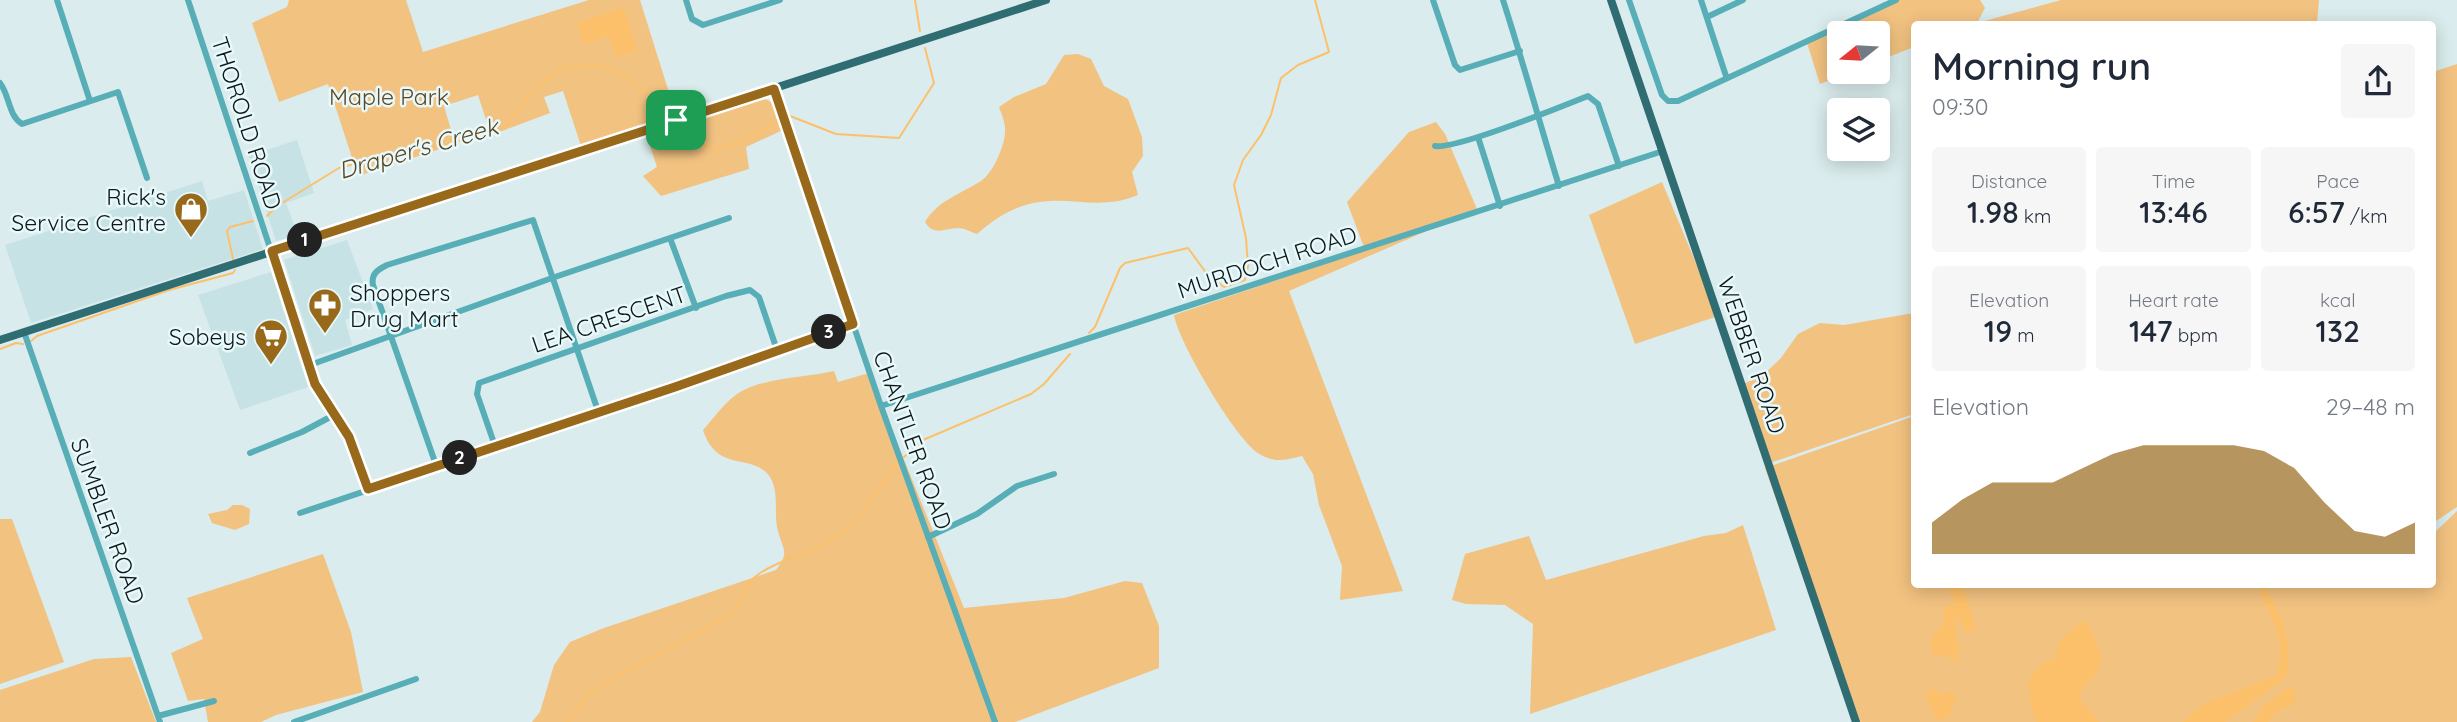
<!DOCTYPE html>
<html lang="en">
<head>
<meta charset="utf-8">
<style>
	:root { --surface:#fff; --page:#f6f6f7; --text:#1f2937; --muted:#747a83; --accent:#99691b }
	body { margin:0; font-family:Quicksand,sans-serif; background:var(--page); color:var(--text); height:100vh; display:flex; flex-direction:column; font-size:26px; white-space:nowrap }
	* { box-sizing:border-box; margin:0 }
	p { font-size:23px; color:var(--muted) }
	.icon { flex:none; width:38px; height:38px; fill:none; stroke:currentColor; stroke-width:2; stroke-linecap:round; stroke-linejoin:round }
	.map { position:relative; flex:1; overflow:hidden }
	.sheet { position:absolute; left:1911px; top:21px; width:525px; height:567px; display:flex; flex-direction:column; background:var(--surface); border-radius:7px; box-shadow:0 4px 18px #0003 }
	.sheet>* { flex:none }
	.needle { width:46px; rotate:252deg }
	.tools { position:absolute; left:1827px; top:21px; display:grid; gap:14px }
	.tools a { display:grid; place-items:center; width:63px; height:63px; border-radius:7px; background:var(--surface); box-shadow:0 4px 18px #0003; font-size:35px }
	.pin { position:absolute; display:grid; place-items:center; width:60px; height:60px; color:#fff; margin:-30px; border-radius:14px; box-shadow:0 4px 10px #0006 }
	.km { position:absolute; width:35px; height:35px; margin:-18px; border-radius:50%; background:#222; color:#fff; font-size:19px; line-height:35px; text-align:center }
	.round { display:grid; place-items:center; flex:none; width:74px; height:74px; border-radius:7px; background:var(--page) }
	.headline { display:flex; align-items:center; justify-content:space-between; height:119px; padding:0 21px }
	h1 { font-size:38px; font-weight:600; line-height:52px }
	.stats { display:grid; grid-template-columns:repeat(3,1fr); gap:10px; height:119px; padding:7px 21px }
	.stats div { display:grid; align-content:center; border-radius:7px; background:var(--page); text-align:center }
	.stats b { font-size:30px; font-weight:600 }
	.stats small { font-size:19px; font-weight:400 }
	.stats p { font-size:19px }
	.chart { height:196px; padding:14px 21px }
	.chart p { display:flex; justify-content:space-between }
	.chart svg { width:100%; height:126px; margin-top:7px; fill:var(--accent); opacity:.7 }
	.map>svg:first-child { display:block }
	.built { fill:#c7e2e5 }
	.green { fill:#f2c281 }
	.water { fill:#fdc06a }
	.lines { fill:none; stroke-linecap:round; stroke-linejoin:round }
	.stream { stroke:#fdc06a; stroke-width:2 }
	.minor { stroke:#58aeb7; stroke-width:6 }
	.major { stroke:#306d73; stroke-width:8 }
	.route-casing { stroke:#fff; stroke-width:14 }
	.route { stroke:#99691b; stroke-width:9 }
	.labels { text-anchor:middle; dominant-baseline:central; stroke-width:5; stroke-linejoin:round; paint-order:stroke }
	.park-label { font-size:23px; fill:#604622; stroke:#e7f9fb }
	.street-label { font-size:23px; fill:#111718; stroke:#e7f9fb }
	.poi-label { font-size:23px; fill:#111718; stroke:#e7f9fb; text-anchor:end }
	.water-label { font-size:24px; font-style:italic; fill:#5d4420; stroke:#e7f9fb }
</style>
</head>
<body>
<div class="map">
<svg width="2457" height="722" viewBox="0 0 2457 722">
	<rect width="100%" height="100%" fill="#daeced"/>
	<!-- built -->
	<path class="built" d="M297,140L314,193L286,203L298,235L276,241L249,156Z
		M202,181L208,201L244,190L263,249L31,323L5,245Z
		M347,240L373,309L345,320L352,345L315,356L284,260Z
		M271,272L308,387L240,410L198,295Z"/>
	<!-- green -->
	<path class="green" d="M289,0H406L423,52L589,0H640L676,115L581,146L563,91L544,97L550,113L491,135L478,95L444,106L455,144L358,176L328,84L279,102L252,23L287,7Z
		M1896,0H1980L1985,8L1977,23L2061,0H2319L2317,24H1914V47L1878,61V33H1839V72H1851L1820,84L1806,40Z
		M1078,54L1091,59L1104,86L1128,99L1142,137L1143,156L1132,172L1138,195C1098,212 1068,194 1029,204C1009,209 992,221 977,234C971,232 964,228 958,228C945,228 934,237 925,222C938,200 961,194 981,181C993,173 1004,147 1005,133C1006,124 1002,115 999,107L1014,97L1046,84L1064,55Z
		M2457,64V507L2433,523V72Z
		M761,98C777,100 779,117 783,130L746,147L749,169L661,196L643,176L657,167L646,134Z
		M1436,122L1445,134L1477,209L1289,291L1403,591L1340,600L1342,566L1319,505L1313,474L1302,456C1286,460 1276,463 1261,455C1237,443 1178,341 1174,315L1365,250L1347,202L1409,132Z
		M1662,182L1718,316L1635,344L1589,215Z
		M1914,313V414L1770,463L1743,384L1762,376L1781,358L1798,334L1820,323L1844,325Z
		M834,371L838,382L869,373L964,608L1064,598L1125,581L1142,583L1159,626V668L1015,722H532L540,712L554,665L570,642L604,628L776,570C790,552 783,550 778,531C773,514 780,493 770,477C753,452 717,474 703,430C713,419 724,403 737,394C764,377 803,378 834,371Z
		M1914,416V584H2432L2433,534L2457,511V722H1855L1765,468Z
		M233,505H242L250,509L249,524L235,530L212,523L208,514L227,510Z
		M0,519H12L64,662L0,684Z
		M1743,525L1776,630L1530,714L1533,624L1505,605L1466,604L1452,600L1465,554L1529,536L1546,580L1704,536L1726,533Z
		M323,554L351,632L363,692L276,715L261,722H208L204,699L188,701L171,653L203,639L187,598Z
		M131,657L156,722H0V690L94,659Z"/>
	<!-- water -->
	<path class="water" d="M624,8L637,50L616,57L609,36L583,44L577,23Z
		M1947,585H1963L1975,624L1976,630L1965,632L1956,614V635L1960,649L1956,655L1959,662L1957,663L1944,654L1936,656L1931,652V638L1945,622L1943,608L1954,603Z
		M2257,585H2264L2283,622L2289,651L2288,673L2280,682L2225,722H2182L2203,704L2276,676C2289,641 2270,616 2257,585Z
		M2081,622H2085L2089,626L2099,648L2101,663L2096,674L2081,690L2080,698L2099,722H2037L2032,712L2028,681L2041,664L2054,659L2061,639Z
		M2287,688L2295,690V702L2292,705L2279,710L2268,722H2253L2266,704Z
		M1934,689L1942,695L1953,691L1956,698L1950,715L1944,719H1936L1925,693Z"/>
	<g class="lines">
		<!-- stream -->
		<path class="stream" d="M915,0L920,31
			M790,116L836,134L899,138L934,83L925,48
			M676,128L684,135L715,150L741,141L778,122
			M267,216L277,206L339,168L373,159L421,152L503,128L532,93L559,69L595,65L617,71L658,101L668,115
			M233,259L227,231L230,227L253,221
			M1089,333L1095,327L1120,268L1125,263L1188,248L1207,274L1224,287L1245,280L1248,266L1246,238L1234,185L1243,160L1261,135L1271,115L1281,78L1298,65L1329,52L1315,0
			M31,341L37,336L169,290L233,273L235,270
			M0,349L16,343L23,344
			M904,457L923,440L1031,394L1044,384L1070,354
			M568,722L587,695L601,685L729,616C743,604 744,583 760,573C783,558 812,553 835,538C862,521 877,488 897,463"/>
		<!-- minor -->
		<path class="minor" d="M57,0L90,101
			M188,0L315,384L349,437L368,489
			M686,0L692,19L703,25L780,0
			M1433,0L1455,65L1460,70L1520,51
			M1503,0C1523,62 1540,124 1559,186
			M1629,0L1662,95L1668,101H1678L1896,0
			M1701,0L1726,76
			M1707,17L1743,0
			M0,83C10,96 8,115 22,124L118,92L147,178
			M773,89L881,406L995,722
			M1478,137L1500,206
			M1435,146C1455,150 1563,106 1588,96L1598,104L1619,166
			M670,238L696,308
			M24,332L160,722
			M310,365L552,278L729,218
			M881,406L1663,151
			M495,446L477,394L479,383L726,296L750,290L759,297L777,350
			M250,453L302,432L334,415
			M436,465L373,285C371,274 377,270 387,265L533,220L598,411
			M300,513L675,387L853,324
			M928,537L977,514L1017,486L1054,474
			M158,716L214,701
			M294,722L416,679"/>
		<!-- major -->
		<path class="major" d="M1611,0L1856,722
			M0,340L1046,0"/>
	</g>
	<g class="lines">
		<!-- route casing -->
		<g class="route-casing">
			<path id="route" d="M774,89L853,324L675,387L368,489L349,437L315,384L272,251Z"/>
		</g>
		<!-- route -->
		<use href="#route" class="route"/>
	</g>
	<!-- icons -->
	<defs>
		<g id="shop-pin" transform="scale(1.75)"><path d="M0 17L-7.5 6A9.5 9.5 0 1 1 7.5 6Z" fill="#99691b" stroke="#e7f9fb"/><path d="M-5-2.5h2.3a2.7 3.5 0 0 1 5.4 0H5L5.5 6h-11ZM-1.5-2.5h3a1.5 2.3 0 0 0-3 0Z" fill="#fff"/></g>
		<g id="pharmacy-pin" transform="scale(1.75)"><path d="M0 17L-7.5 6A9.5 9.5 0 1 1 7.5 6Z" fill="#99691b" stroke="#e7f9fb"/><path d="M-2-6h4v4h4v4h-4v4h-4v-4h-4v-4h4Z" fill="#fff"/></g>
		<g id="supermarket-pin" transform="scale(1.75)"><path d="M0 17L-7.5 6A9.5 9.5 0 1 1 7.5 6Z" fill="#99691b" stroke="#e7f9fb"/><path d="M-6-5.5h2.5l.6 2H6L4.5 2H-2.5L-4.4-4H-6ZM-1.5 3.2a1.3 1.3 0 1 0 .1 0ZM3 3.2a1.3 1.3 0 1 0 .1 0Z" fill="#fff"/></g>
	</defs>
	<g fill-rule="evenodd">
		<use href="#shop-pin" x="191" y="209"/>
		<use href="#pharmacy-pin" x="325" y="305"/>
		<use href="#supermarket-pin" x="271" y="336"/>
	</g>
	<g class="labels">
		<!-- park labels -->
		<g class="park-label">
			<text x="389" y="96">Maple Park</text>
		</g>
		<!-- street labels -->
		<g class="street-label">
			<text transform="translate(247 123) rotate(72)">THOROLD ROAD</text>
			<text transform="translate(1267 262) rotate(-18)">MURDOCH ROAD</text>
			<text transform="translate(609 319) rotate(-19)">LEA CRESCENT</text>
			<text transform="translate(1752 355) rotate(71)">WEBBER ROAD</text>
			<text transform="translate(913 440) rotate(70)">CHANTLER ROAD</text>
			<text transform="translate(108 521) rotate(70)">SUMBLER ROAD</text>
		</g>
		<!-- poi labels -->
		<g class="poi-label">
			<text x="166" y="196">Rick's<tspan x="166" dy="26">Service Centre</tspan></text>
			<text x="350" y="292" text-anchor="start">Shoppers<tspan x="350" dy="26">Drug Mart</tspan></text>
			<text x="246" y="336">Sobeys</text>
		</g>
		<!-- water labels -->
		<g class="water-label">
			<text transform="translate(418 148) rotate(-16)">Draper's Creek</text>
		</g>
	</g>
</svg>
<div class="tools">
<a><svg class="needle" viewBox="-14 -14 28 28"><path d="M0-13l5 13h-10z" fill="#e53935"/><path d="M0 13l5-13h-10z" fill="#747a83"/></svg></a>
<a><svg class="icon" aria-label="layers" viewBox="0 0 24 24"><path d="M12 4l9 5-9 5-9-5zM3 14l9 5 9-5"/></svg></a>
</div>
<div class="pin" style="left:676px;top:120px;background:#1e9e55"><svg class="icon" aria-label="arrive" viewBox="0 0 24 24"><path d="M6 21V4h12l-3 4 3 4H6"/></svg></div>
<b class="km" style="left:305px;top:240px">1</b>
<b class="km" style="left:460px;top:458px">2</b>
<b class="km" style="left:829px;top:332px">3</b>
<section class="sheet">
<div class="headline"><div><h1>Morning run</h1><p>09:30</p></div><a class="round"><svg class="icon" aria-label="share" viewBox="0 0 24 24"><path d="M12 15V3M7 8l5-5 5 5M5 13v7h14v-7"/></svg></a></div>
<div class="stats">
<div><p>Distance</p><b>1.98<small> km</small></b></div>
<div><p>Time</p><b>13:46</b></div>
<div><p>Pace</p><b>6:57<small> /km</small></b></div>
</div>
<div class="stats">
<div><p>Elevation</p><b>19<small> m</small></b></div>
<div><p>Heart rate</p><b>147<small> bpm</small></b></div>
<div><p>kcal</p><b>132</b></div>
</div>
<div class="chart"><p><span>Elevation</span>29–48 m</p>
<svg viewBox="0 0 160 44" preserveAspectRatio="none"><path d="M0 44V33L10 25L20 19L30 19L40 19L50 14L60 9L70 6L80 6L90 6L100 6L110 8L120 14L130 26L140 36L150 38L160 33V44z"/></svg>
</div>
</section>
</div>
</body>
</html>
